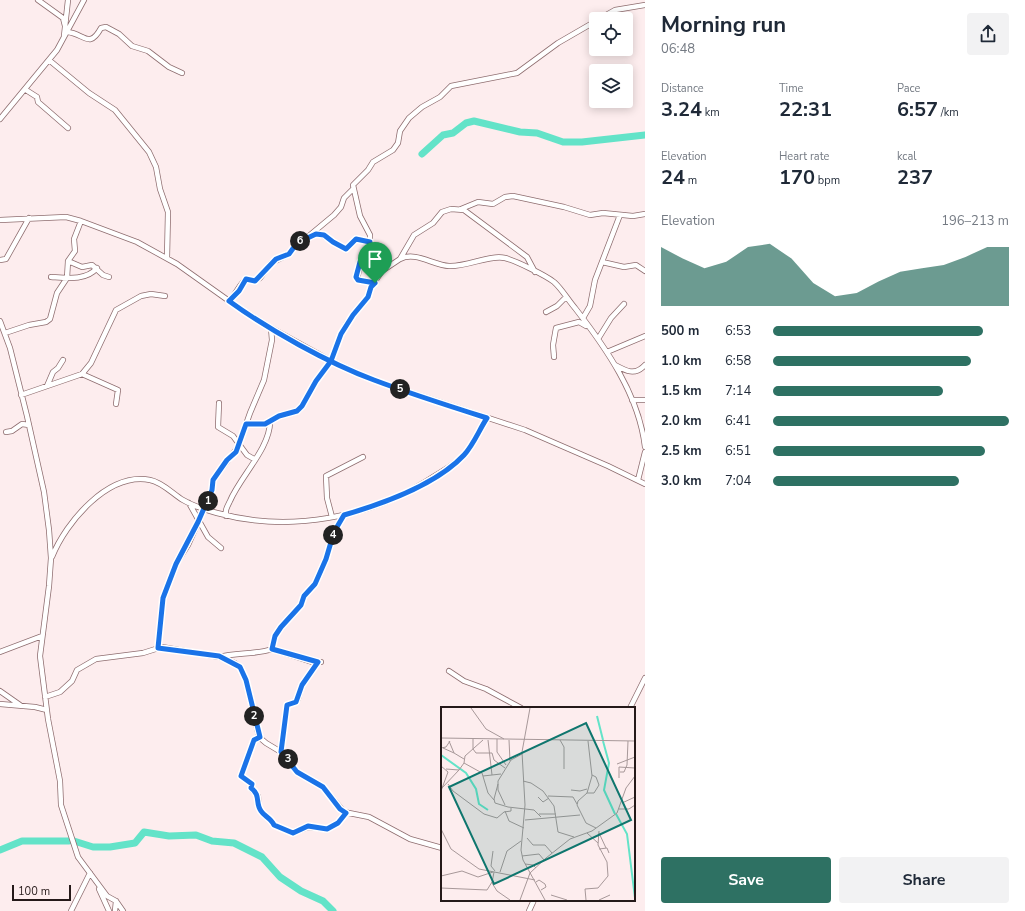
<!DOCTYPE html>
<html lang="en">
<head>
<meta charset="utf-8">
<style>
	:root { --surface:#fff; --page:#f2f2f3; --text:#1f2937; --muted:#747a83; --accent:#2e7163 }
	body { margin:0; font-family:"Nunito Sans",sans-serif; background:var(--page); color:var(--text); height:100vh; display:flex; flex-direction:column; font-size:15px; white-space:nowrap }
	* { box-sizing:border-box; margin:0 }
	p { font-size:13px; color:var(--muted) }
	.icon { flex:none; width:22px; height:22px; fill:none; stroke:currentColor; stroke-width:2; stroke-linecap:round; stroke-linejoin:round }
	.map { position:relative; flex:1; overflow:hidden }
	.panel { display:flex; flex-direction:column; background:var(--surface); width:380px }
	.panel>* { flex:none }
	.buttons { position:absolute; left:589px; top:12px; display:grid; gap:8px }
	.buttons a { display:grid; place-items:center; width:44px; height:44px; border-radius:4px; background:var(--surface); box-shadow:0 2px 10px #0003; font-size:20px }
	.scale { position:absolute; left:12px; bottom:10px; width:59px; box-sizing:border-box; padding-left:4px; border:2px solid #251919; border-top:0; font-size:11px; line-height:14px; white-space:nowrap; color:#251919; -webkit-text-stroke:3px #fdedee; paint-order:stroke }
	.pin { position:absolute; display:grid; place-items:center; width:34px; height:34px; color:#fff; margin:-41px -17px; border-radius:50% 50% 50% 0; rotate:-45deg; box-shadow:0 0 4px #0007 }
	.pin .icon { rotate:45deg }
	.km { position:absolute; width:20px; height:20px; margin:-10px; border-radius:50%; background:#222; color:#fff; font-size:11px; line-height:20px; text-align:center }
	.round { display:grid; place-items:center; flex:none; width:42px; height:42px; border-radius:4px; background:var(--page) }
	.overview { display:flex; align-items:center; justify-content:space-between; height:68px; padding:0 16px }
	h1 { font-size:22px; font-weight:700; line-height:30px }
	.metrics { display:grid; grid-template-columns:repeat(3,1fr); gap:6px; height:68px; padding:4px 16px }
	.metrics div { display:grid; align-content:center }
	.metrics b { font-size:20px; font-weight:700 }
	.metrics small { font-size:11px; font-weight:400 }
	.metrics p { font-size:11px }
	.chart { height:112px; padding:8px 16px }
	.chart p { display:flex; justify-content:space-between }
	.chart svg { width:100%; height:72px; margin-top:4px; fill:var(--accent); opacity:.7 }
	.button { display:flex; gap:8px; margin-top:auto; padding:8px 16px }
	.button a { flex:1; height:46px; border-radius:4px; background:var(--accent); color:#fff; font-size:16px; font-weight:700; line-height:46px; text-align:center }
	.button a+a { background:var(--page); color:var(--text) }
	ul { padding:0 16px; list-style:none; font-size:13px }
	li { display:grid; grid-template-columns:64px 48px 1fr; align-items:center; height:30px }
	li i { height:10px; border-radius:5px; background:var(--accent) }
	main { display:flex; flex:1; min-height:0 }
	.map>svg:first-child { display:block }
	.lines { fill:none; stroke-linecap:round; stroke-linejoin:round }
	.river { stroke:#63e3c8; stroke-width:7 }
	.minor-casing { stroke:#8e6d6f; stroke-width:6 }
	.minor { stroke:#fff; stroke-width:4.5 }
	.route-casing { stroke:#fff; stroke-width:8 }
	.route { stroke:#1a73e8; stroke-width:5 }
	.inset-river { fill:none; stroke:#63e3c8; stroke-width:2 }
	.inset-road { fill:none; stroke:#a79899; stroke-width:1 }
	.view { fill:#0f766e; fill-opacity:0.15; stroke:#0f766e; stroke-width:2 }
	.inset-edge { fill:none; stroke:#251919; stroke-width:2 }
</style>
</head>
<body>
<main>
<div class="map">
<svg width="645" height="911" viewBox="0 0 645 911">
	<rect width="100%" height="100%" fill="#fdedee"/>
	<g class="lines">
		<!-- river -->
		<path class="river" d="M422,154L443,135L453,133L466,123L474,121L520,132L537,133L563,142H582L645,135
			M74,841L93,847H110L135,843L144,832L169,836L196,835L212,841L234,843L262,857L280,877L301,891L323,901L333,911
			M0,850L22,841H69"/>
		<!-- minor casing -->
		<g class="minor-casing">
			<path id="minor" d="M38,0L63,18L65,26
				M599,19L615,10L645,5
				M67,32C84,33 89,50 101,28L106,27L119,34L132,46L148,51L169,67L182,73
				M64,36L68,0
				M49,60L89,93L115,110L149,152L156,167L160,189L168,212L167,258
				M26,90L37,97L38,102L68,128
				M0,119L57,50L84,0
				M461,209L478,202L493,204L505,197L513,196L564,207L590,215L603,213L633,216L645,214
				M0,220L66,217L81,221L137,242L177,264L239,308L271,328L331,361L373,380L525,430L608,466L645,484
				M310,235L334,215L341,207L344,198L353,189
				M400,259C415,251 433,265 449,266C467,267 491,254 505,258C516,261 545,275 554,282C562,289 568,300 575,308C606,348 639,395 645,447
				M0,260L6,259L29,218
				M68,261L82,267L92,265L103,275L109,277
				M602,262L624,267L636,265L645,271
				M51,277C66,278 86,281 97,268
				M375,283L357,279L362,257L370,247V235L360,216L353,185L368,170L373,162L393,150L398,143L400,131L409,118L422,107L440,97L451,86L517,73L558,43L596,21
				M229,301C236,294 239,285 246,279L255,281L260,278L271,263L289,254L297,243L316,234H320L346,249L356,239L370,242
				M546,312L557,306L566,297
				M583,318L590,306L595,280L620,215
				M0,321L10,348L27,416L44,492L49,530L51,558L49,586L40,656L48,719L60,781L61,805L78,857L107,896L116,901L123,911
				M5,333L29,325L46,322L50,319L57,293L67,278L68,261L75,251L74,239L81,221
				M598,339L611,318L624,304
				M607,352L645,336
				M554,357L553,345L556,328L579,322L586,326
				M615,365C626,371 635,376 645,365
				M82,374L118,390L116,404
				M47,386L53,372L58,368L63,360
				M21,395L82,374L91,363L116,310L141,296L151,294L165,296
				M632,400H645
				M219,403L218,427L233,436L247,455L254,459
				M246,424H265L279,416L299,410L319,376L331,361L341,334L347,323L368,297L371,287L382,271L400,259L414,235L433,223L442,212L451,209L464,210L527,257L535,272
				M6,432L12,431L22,424L29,425
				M638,480L645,452
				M189,503L208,537L221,548
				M226,516C225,510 227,507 230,501C240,477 270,448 270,422
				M332,517L327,498L326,476L363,457
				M52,557C66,522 108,472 150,480C162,482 173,494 183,500C193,506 206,510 217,513C289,533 371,518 433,477C444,470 456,464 465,454C474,443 479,430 487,418
				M158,648L163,598L176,564L188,545L209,498L212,490L213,480L238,447L250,413L264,380L272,340L271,328
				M272,649L312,662H321
				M0,652L42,636
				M219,657C237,652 255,655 272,649L275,636L281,627L301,605L304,596L315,584L326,559L334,531L344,515
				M449,671L464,681L486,689L521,708
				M0,691L20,705
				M45,697L60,692L72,681L77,670L96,659L143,653L162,647L219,657L235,663L240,667L246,680L259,737L266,743L281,752L297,772L323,787L344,812L369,817L410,839L442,848
				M0,704L35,707L47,710
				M630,708L645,678
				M259,737L254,740L241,776L251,784V789L258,796L259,807L262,813L272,821L274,825L293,833L308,827L327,829L338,823L346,813
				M281,752L287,705L296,702L298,699L302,685L318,662
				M99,889L109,911
				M71,911L90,873
				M115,911L116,901
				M529,911L534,900"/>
		</g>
		<!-- minor -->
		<use href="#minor" class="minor"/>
	</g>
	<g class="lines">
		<!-- route casing -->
		<g class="route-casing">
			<path id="route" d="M375,283L371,287L368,297L353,315L341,334L331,361L316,381L302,406L297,411L279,416L265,424H246L236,452L227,460L213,480L212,490L198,522L176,564L163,598L158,648L219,656L240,667L246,680L260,737L254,740L241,776L252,784L251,788C261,795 255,803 261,811C264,816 271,818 274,825L293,833L308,826L327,829L338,823L346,813L340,809L323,787L297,772L281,752L287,705L296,702L302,685L318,662L272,649L275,636L281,627L301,605L304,596L315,584L326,559L334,532L344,515C382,504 437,484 464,455C474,444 479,430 487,418C449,406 411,394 374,380C328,363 269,330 229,301L239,291L246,279L255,281L276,259L289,254L297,243L316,234L324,235L333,242L346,249L356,239L370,242V247L360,262L356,277L358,280L375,283"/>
		</g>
		<!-- route -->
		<use href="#route" class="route"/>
	</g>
	<!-- overview -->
	<g transform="translate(441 707)">
		<rect width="194" height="194" fill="#fdedee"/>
		<path class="inset-river" d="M156,9L162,33M162,34L168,56L163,83L174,107M0,48L25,66L35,82L38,97L47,103M175,107L186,127L194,191"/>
		<path class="inset-road" d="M30,1L45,22L63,32M89,1L81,45L84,98L80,143L82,153L104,193M0,31L194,34M32,32V42L35,46H51L53,53L64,61M56,32V45L65,58M42,33L24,49L23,56L41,66L47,86L53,93M47,33L51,68M68,33L69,54M119,33L123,40V62M8,34L13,46L23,52M147,34L151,69L146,86L137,94L136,98L145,116L155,121M0,41L5,40L9,34M2,41L13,46M176,57L194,50M0,59L7,65L0,84M5,62L18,63L23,56M179,65H183L186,58L187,34M42,69L60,67M178,71V60L194,61M82,74L90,76L102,84L113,99L117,125L133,130M7,77L12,84L43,107L56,111L63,105L70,104V101M57,77L53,92L54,96L67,100L93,103L100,110M1,81L18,63M130,83L139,84L146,82M146,86H153L158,78L155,70L151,68M107,89L132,90L136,97M97,90L102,95L108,91M181,96L194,90M64,98L57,83V74L70,53L81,47M178,102H188L194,98M64,104L68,114L83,121M98,107H115M84,113L139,108M0,122L10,142L38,162L94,173M146,126L157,136M158,126L165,141M86,131L92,138H104L111,146M158,142L166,141L168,146M52,144L50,159L54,164M81,149L98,147L103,153M84,157L92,158L95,161M53,165L51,176L56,184L69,193M59,165L66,144L80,134M0,169L21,164L37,170L52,165M95,175L98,173L104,177L105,180L100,183M0,181L46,183L51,175M110,188L126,193M79,193L89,166L105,151L129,132L151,124L176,106L185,81L194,69M145,193L144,182L157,181L167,169L166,155L157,138L158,124M158,193L169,188"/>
		<path class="view" d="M145,16L190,113L53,177L8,80Z"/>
		<rect width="194" height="194" class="inset-edge"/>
	</g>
</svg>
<div class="buttons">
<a><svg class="icon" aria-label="locate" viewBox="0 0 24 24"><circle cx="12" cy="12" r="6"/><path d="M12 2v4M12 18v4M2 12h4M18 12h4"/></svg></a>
<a><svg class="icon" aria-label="layers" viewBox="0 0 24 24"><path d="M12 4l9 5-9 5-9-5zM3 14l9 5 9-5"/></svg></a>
</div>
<div class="scale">100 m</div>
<div class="pin" style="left:375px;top:283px;background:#1e9e55"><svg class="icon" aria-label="arrive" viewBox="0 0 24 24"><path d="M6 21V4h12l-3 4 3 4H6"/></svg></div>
<b class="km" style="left:208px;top:501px">1</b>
<b class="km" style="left:254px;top:716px">2</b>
<b class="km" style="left:288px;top:759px">3</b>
<b class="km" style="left:333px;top:535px">4</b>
<b class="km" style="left:400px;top:389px">5</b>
<b class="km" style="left:300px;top:241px">6</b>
</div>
<section class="panel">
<div class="overview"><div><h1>Morning run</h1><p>06:48</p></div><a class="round"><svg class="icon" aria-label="share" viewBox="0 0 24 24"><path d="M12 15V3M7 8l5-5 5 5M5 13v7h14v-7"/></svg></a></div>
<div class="metrics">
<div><p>Distance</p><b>3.24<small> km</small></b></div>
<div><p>Time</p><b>22:31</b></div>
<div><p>Pace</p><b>6:57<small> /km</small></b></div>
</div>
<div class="metrics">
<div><p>Elevation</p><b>24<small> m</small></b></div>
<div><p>Heart rate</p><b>170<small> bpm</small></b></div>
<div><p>kcal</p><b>237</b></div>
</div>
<div class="chart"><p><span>Elevation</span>196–213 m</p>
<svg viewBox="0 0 160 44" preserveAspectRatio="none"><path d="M0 44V8L10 15L20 21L30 17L40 8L50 6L60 15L70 30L80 38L90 36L100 29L110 23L120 21L130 19L140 14L150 8L160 8V44z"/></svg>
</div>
<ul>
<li><b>500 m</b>6:53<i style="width:89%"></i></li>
<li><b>1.0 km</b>6:58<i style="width:84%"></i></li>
<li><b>1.5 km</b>7:14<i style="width:72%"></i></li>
<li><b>2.0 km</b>6:41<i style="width:100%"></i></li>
<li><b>2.5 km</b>6:51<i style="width:90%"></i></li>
<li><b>3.0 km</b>7:04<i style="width:79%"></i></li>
</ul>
<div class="button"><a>Save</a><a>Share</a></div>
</section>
</main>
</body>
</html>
